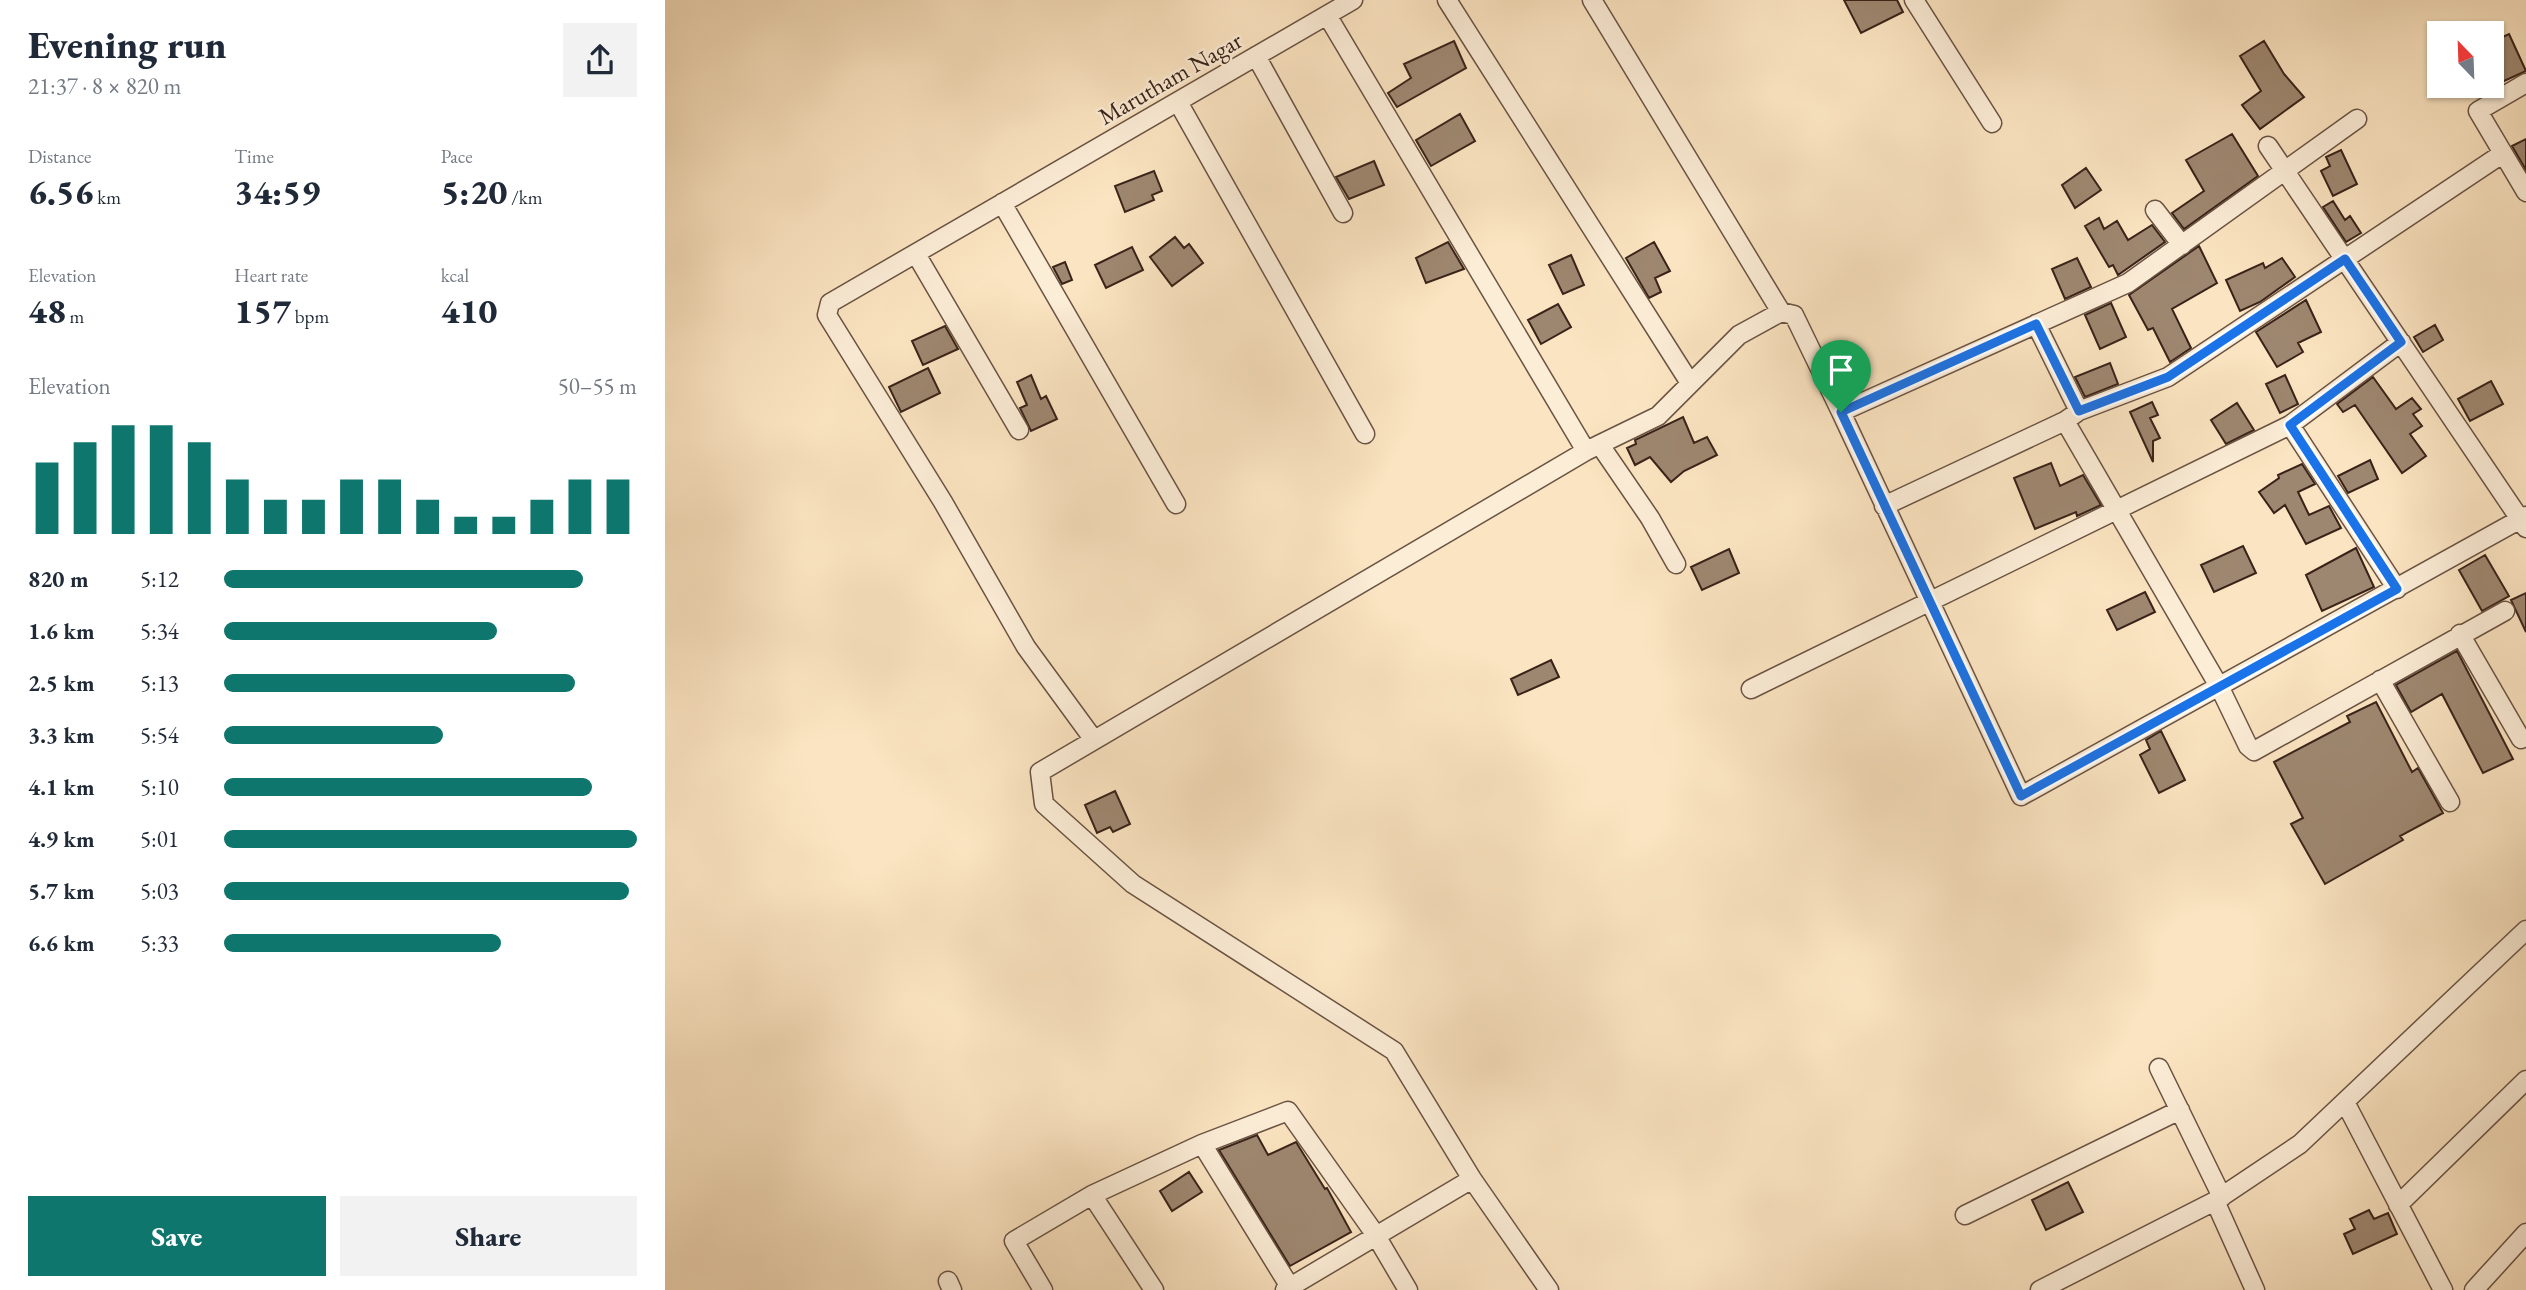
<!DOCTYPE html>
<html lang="en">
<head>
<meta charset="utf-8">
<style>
	:root { --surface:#fff; --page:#f2f2f3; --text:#1f2937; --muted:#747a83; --accent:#0f766e }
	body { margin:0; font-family:"EB Garamond",serif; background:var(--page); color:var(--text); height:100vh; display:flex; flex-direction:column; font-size:26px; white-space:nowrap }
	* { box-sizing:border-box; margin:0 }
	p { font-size:23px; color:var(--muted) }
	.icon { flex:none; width:38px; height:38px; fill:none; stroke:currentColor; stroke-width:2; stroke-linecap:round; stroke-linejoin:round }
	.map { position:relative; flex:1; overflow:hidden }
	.panel { display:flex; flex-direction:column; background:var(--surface); width:665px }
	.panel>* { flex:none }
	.needle { width:46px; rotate:337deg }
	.fabs { position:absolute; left:1762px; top:21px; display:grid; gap:14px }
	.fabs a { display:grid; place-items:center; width:77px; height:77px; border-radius:0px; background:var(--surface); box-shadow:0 2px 5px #0004; font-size:35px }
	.pin { position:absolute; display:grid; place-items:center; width:60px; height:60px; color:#fff; margin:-72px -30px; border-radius:50% 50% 50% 0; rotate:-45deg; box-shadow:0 0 7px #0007 }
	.pin .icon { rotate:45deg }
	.round { display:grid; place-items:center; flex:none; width:74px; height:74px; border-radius:0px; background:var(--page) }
	.headline { display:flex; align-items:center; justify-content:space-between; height:119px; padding:0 28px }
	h1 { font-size:38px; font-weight:800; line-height:52px }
	.figures { display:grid; grid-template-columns:repeat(3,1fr); gap:10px; height:119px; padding:7px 28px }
	.figures div { display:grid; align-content:center }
	.figures b { font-size:35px; font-weight:800 }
	.figures small { font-size:19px; font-weight:400 }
	.figures p { font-size:19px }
	.chart { height:196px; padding:14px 28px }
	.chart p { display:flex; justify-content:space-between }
	.chart svg { width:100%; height:126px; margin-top:7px; stroke:var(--accent); stroke-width:6 }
	.cta { display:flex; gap:14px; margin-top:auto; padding:14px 28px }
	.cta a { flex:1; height:80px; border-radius:0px; background:var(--accent); color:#fff; font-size:28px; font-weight:800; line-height:80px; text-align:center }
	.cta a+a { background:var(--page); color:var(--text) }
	ul { padding:0 28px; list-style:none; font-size:23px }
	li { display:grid; grid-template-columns:112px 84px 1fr; align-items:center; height:52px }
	li i { height:18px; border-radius:9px; background:var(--accent) }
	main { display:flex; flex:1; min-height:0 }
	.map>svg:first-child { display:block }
	.building { fill:#9e8770; stroke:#392319; stroke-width:2 }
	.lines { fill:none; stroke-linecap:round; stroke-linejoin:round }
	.street-casing { stroke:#6a5343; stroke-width:21 }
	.street { stroke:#fcedd7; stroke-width:18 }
	.route-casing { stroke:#fff; stroke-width:14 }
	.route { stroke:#1a73e8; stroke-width:9 }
	.labels { text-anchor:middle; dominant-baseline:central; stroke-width:5; stroke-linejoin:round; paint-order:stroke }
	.street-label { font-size:24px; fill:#392319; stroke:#fcedd7 }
</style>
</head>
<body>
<main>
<section class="panel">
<div class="headline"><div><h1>Evening run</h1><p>21:37 · 8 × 820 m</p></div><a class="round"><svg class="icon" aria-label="share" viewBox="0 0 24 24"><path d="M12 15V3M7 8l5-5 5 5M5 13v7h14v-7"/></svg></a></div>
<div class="figures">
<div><p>Distance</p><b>6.56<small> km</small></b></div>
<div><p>Time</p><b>34:59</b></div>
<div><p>Pace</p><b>5:20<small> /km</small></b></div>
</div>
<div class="figures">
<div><p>Elevation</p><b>48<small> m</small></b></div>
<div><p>Heart rate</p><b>157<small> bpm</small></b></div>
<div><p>kcal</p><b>410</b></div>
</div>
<div class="chart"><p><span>Elevation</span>50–55 m</p>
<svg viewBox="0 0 160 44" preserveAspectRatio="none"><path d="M5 44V19M15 44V12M25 44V6M35 44V6M45 44V12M55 44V25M65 44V32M75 44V32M85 44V25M95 44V25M105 44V32M115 44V38M125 44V38M135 44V32M145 44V25M155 44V25"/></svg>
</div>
<ul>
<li><b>820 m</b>5:12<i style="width:87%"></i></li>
<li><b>1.6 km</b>5:34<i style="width:66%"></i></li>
<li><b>2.5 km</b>5:13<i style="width:85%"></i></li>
<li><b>3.3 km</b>5:54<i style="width:53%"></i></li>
<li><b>4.1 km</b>5:10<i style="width:89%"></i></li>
<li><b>4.9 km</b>5:01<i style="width:100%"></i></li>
<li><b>5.7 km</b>5:03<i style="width:98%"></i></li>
<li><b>6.6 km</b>5:33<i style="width:67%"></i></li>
</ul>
<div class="cta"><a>Save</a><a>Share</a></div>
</section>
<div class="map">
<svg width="1861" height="1290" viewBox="0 0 1861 1290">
	<rect width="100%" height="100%" fill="#fbe4c1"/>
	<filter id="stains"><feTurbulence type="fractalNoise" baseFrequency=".00286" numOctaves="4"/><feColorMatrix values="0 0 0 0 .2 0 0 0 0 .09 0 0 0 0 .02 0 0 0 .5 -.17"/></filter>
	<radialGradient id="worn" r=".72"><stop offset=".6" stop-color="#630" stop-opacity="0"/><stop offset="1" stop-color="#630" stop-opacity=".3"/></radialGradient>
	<!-- building -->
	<path class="building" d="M1179,0H1232L1238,12L1196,33Z
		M1844,34L1861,71L1837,82L1827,62V42Z
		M789,41L801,68L732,107L723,93L746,78L739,64Z
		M1599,41L1619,74L1639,97L1595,129L1577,105L1596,91L1575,56Z
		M795,114L810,141L766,166L751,140Z
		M1567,134L1593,176L1519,229L1507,213L1539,191L1521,160Z
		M1861,139V170L1847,146Z
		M1676,150L1692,184L1668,196L1656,171L1665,166L1661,157Z
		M709,161L719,185L684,199L671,177Z
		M1421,168L1436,190L1410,208L1397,185Z
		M489,171L497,191L487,195L489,200L460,212L450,186Z
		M1668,201L1680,220L1685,216L1696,233L1681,242L1658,207Z
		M1434,218L1439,229L1452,221L1463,240L1487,225L1500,242L1453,275L1448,265L1444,267L1420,226Z
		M510,237L519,248L524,244L538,263L507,286L485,257Z
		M783,242L799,269L761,283L751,258Z
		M989,242L1005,271L990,278L996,292L984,298L961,258Z
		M1534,246L1552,283L1507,309L1526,348L1505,362L1488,328L1483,330L1464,295Z
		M467,247L478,270L441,288L430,265Z
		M906,255L919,285L898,294L884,265Z
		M1412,258L1426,287L1400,299L1387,269Z
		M1617,258L1630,277L1595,302L1575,311L1561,280L1598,263L1600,268Z
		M400,262L407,280L397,284L388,267Z
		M1641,300L1656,332L1633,343L1638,352L1612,367L1591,332Z
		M1446,303L1461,337L1435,349L1420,315Z
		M893,304L906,327L876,344L863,320Z
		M1770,325L1778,340L1758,352L1749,337Z
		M280,326L293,349L258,365L247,341Z
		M1445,363L1453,384L1420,397L1410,377Z
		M263,368L275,393L236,412L224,387Z
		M366,375L376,399L381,396L392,419L366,431L355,408L362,405L352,382Z
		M1620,375L1633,404L1615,413L1601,384Z
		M1708,377L1731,409L1747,398L1756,409L1748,414L1757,426L1745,434L1761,456L1737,473L1690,405L1678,412L1672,404Z
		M1826,381L1838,404L1805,421L1793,399Z
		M1487,402L1493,415L1485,418L1495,438L1488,441V462L1465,412Z
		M1572,403L1589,430L1561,444L1546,420Z
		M1018,417L1029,443L1042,437L1052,455L1019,471L1006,482L985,457L970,465L962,448L971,444L970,440Z
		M1705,460L1713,479L1683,493L1673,476Z
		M1386,463L1395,486L1418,475L1436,505L1412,516L1411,512L1370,529L1349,478Z
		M1637,464L1650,484L1633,492L1644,515L1664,506L1676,528L1641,544L1620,505L1609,513L1594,492L1614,478L1613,475Z
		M1578,546L1591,573L1549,592L1536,565Z
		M1691,548L1709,587L1657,611L1641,575Z
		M1064,549L1074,573L1037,590L1026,567Z
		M1820,555L1844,596L1817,611L1794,570Z
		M1480,592L1490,612L1452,630L1442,610Z
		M1861,593V632L1846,600Z
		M1792,651L1848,759L1818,773L1777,694L1746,712L1731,685Z
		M886,660L894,677L853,695L846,679Z
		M1711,702L1747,772L1753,768L1778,813L1735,836L1738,840L1660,884L1626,824L1638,818L1609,762L1685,722L1682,716Z
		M1496,731L1520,780L1494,793L1475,755L1485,749L1481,740Z
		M450,791L465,824L448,832L445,827L432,833L420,805Z
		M592,1135L603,1155L631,1142L660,1189L662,1188L686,1232L625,1266L554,1150Z
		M524,1172L537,1192L507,1211L495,1191Z
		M1403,1182L1418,1212L1381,1230L1367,1200Z
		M1704,1210L1709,1219L1723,1213L1732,1234L1688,1254L1679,1234L1690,1229L1685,1219Z"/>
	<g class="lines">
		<!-- street casing -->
		<g class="street-casing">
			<path id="street" d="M782,0L1025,383
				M927,0L1116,312
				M1249,0L1327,123
				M662,15L921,451L993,416L1074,335L1116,312L1129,315L1176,412L1463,283L1692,119
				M591,56L678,213
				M1861,83L1813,111L1861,192
				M513,102L700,434
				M1603,146L1861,528
				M337,203L511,504
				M1490,210L1517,245
				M251,254L354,430
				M1371,324L1414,411L1503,377L1837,154
				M1414,411L1400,421L1555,688L1583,746L1589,751L1840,611
				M1176,412L1356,796L1861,516
				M935,445L985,518L1011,564
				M1219,506L1400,421
				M1732,589L1625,425L1736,342
				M1795,634L1856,739
				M1715,680L1785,802
				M1086,689L1625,425
				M429,740L361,647L278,502L162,315L165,303L688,0
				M1494,1068L1557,1197
				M1680,1102L1778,1290
				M427,1195L489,1290
				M1550,1201L1590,1290
				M1733,1205L1861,1080
				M1300,1215L1515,1110
				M283,1281L287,1290
				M625,1287L537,1144L623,1111L710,1234L743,1290
				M378,1290L349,1241L427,1195L537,1144
				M620,1290L807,1179
				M884,1290L807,1179L729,1051L468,884L379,804L375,772L921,451
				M1375,1290L1550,1201L1635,1144L1861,930
				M1809,1290L1861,1233"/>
		</g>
		<!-- street -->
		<use href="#street" class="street"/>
	</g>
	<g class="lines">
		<!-- route casing -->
		<g class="route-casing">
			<path id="route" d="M1680,259L1736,342L1625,425L1732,589L1356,796L1176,412L1371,324L1414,411L1503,377Z"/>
		</g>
		<!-- route -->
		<use href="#route" class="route"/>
	</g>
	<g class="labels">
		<!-- street labels -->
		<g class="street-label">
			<text transform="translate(505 78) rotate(-30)">Marutham Nagar</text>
		</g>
	</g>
	<rect width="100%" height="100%" filter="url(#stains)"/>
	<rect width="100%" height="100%" fill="url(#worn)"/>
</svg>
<div class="fabs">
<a><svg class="needle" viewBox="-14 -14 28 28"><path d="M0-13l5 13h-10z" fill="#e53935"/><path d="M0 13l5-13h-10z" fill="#747a83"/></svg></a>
</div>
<div class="pin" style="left:1176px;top:412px;background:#1e9e55"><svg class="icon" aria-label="arrive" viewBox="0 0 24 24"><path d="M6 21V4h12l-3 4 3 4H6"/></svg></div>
</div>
</main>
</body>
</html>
